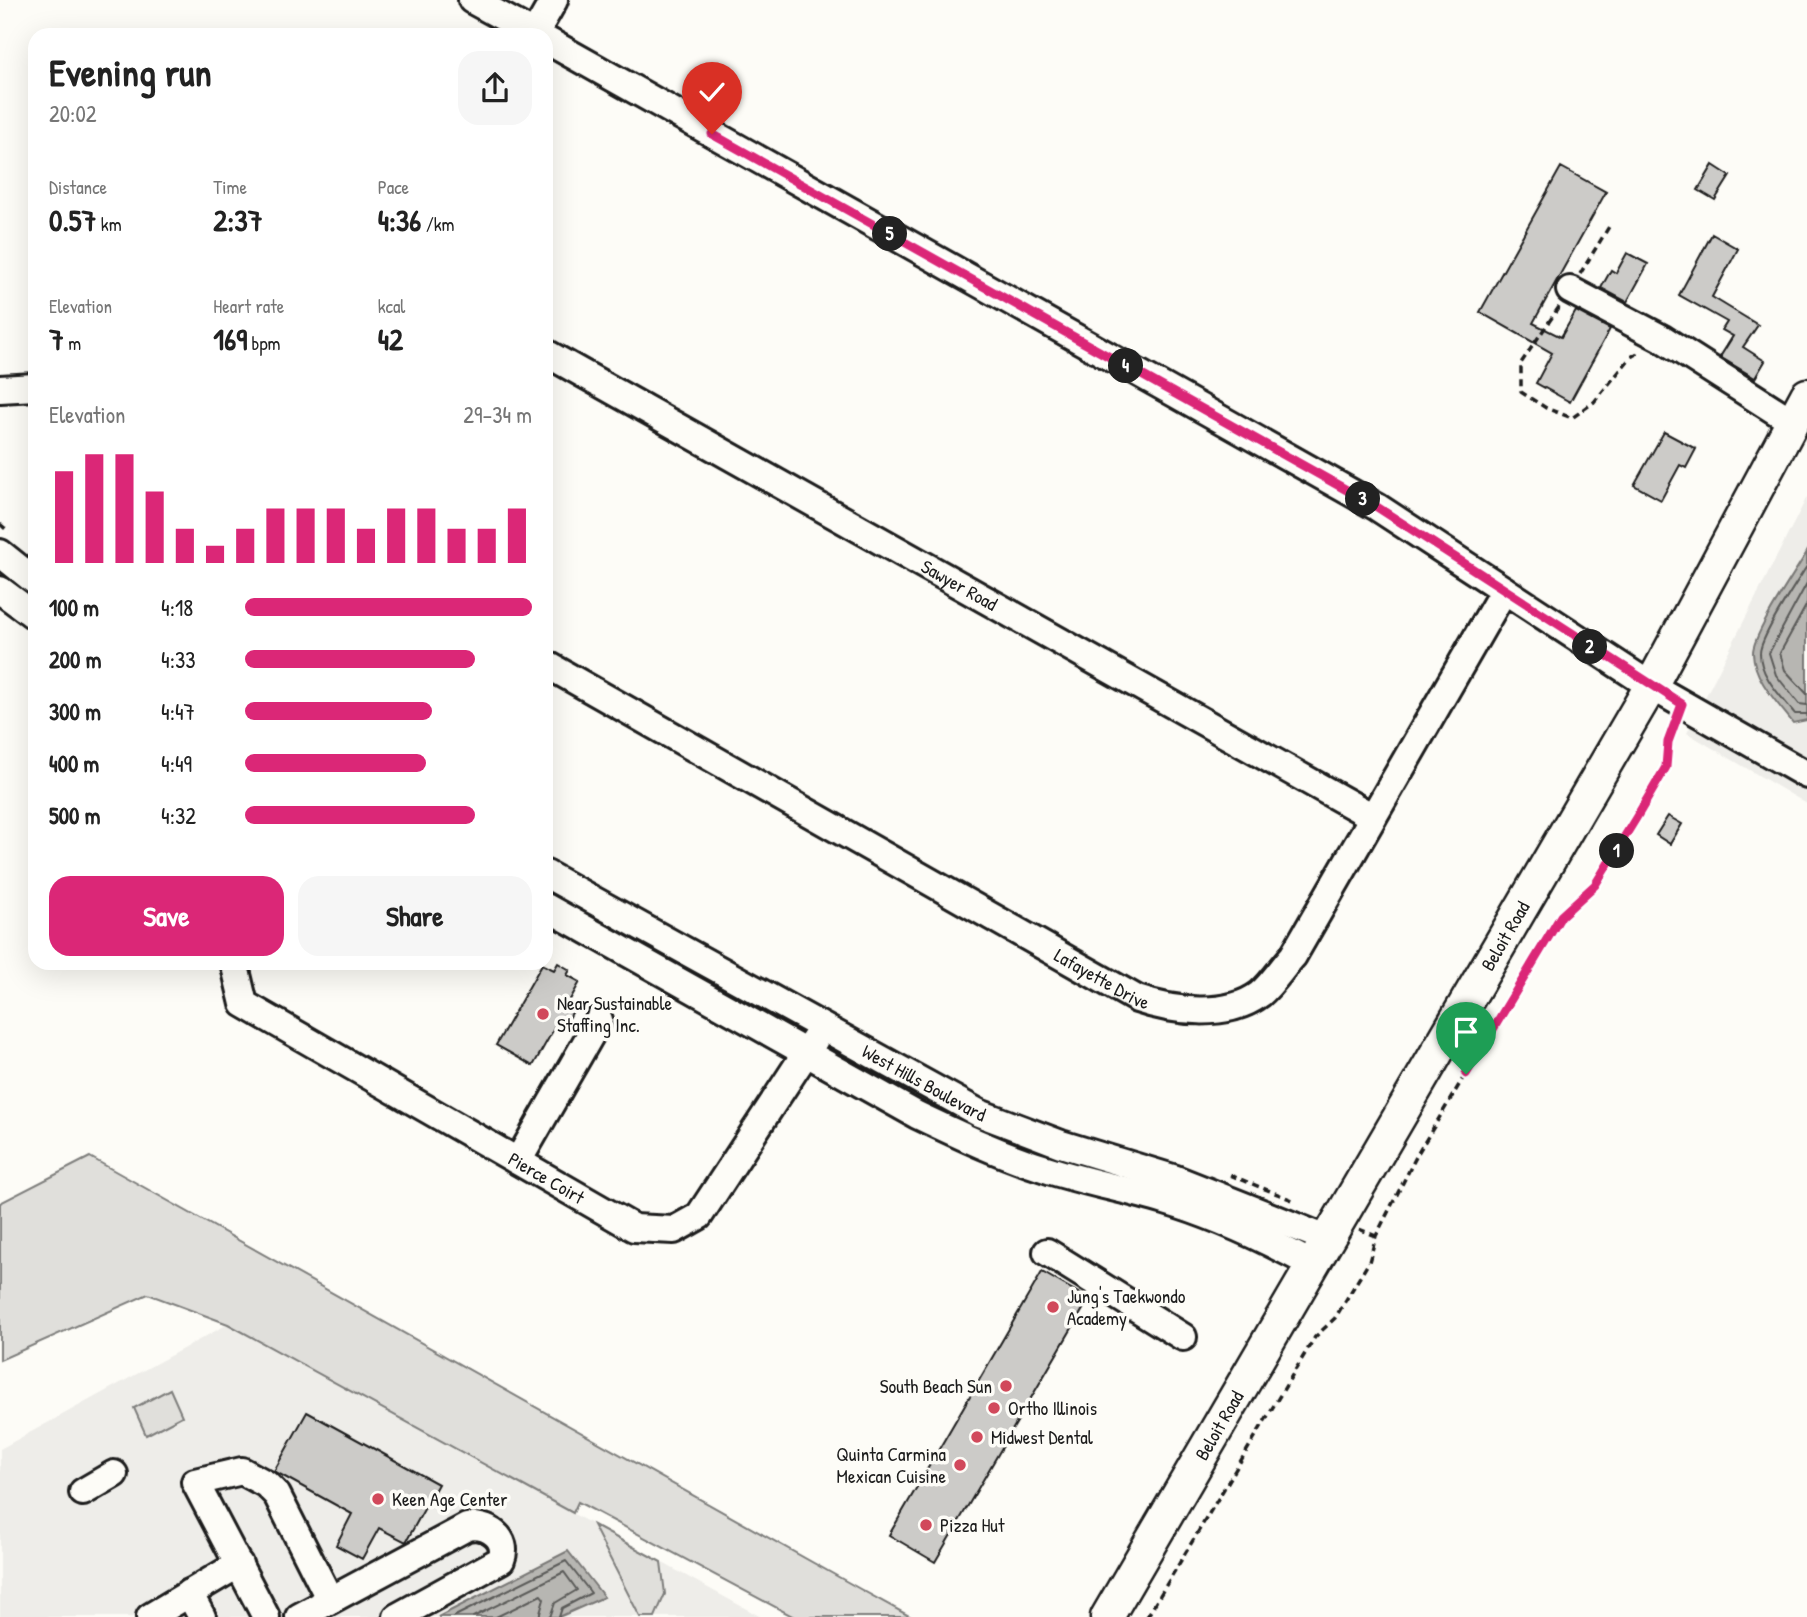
<!DOCTYPE html>
<html lang="en">
<head>
<meta charset="utf-8">
<style>
	:root { --surface:#fff; --page:#f6f6f6; --text:#222; --muted:#767676; --accent:#db2777 }
	body { margin:0; font-family:"Patrick Hand",sans-serif; background:var(--page); color:var(--text); height:100vh; display:flex; flex-direction:column; font-size:26px; white-space:nowrap }
	* { box-sizing:border-box; margin:0 }
	p { font-size:23px; color:var(--muted) }
	.icon { flex:none; width:38px; height:38px; fill:none; stroke:currentColor; stroke-width:2; stroke-linecap:round; stroke-linejoin:round }
	.map { position:relative; flex:1; overflow:hidden }
	.side { position:absolute; left:28px; top:28px; width:525px; height:942px; display:flex; flex-direction:column; background:var(--surface); border-radius:21px; box-shadow:0 7px 28px #0002 }
	.side>* { flex:none }
	.pin { position:absolute; display:grid; place-items:center; width:60px; height:60px; color:#fff; margin:-72px -30px; border-radius:50% 50% 50% 0; rotate:-45deg; box-shadow:0 0 7px #0007 }
	.pin .icon { rotate:45deg }
	.km { position:absolute; width:35px; height:35px; margin:-18px; border-radius:50%; background:#222; color:#fff; font-size:19px; line-height:35px; text-align:center }
	.round { display:grid; place-items:center; flex:none; width:74px; height:74px; border-radius:21px; background:var(--page) }
	.head { display:flex; align-items:center; justify-content:space-between; height:119px; padding:0 21px }
	h1 { font-size:38px; font-weight:700; line-height:52px }
	.figures { display:grid; grid-template-columns:repeat(3,1fr); gap:10px; height:119px; padding:7px 21px }
	.figures div { display:grid; align-content:center }
	.figures b { font-size:30px; font-weight:700 }
	.figures small { font-size:19px; font-weight:400 }
	.figures p { font-size:19px }
	.chart { height:196px; padding:14px 21px }
	.chart p { display:flex; justify-content:space-between }
	.chart svg { width:100%; height:126px; margin-top:7px; stroke:var(--accent); stroke-width:6 }
	.button { display:flex; gap:14px; margin-top:auto; padding:14px 21px }
	.button a { flex:1; height:80px; border-radius:21px; background:var(--accent); color:#fff; font-size:28px; font-weight:700; line-height:80px; text-align:center }
	.button a+a { background:var(--page); color:var(--text) }
	ul { padding:0 21px; list-style:none; font-size:23px }
	li { display:grid; grid-template-columns:112px 84px 1fr; align-items:center; height:52px }
	li i { height:18px; border-radius:9px; background:var(--accent) }
	.map>svg:first-child { display:block }
	.built { fill:#eeede9 }
	.green { fill:#e0dfdb; stroke:#7e7e7c; stroke-width:2 }
	.water { fill:#b7b6b2; stroke:#797876; stroke-width:2 }
	.lines { fill:none; stroke-linecap:round; stroke-linejoin:round }
	.shore { stroke:#5a5a58; stroke-width:2 }
	.building { fill:#cccbc8; stroke:#1c1c1c; stroke-width:2 }
	.minor-casing { stroke:#1c1c1c; stroke-width:32 }
	.major-casing { stroke:#1c1c1c; stroke-width:37 }
	.path { stroke:#1c1c1c; stroke-width:3.5; stroke-dasharray:7 5; stroke-linecap:butt }
	.minor { stroke:#fdfcf7; stroke-width:26 }
	.major { stroke:#fdfcf7; stroke-width:32 }
	.route-casing { stroke:#fff; stroke-width:14 }
	.route { stroke:#db2777; stroke-width:9 }
	.poi-dot { fill:#d1495b; stroke:#fdfcf7; stroke-width:2.5 }
	.labels { text-anchor:middle; dominant-baseline:central; stroke-width:7; stroke-linejoin:round; paint-order:stroke }
	.street-label { font-size:19px; fill:#1c1c1c; stroke:#fdfcf7 }
	.poi-label { font-size:19px; fill:#1c1c1c; stroke:#fdfcf7; text-anchor:start }
</style>
</head>
<body>
<div class="map">
<svg width="1807" height="1617" viewBox="0 0 1807 1617">
	<rect width="100%" height="100%" fill="#fdfcf7"/>
	<filter id="ink" filterUnits="userSpaceOnUse"><feTurbulence type="fractalNoise" baseFrequency=".0143" numOctaves="2"/><feDisplacementMap in="SourceGraphic" scale="14" xChannelSelector="R" yChannelSelector="G"/><feConvolveMatrix kernelMatrix="1 2 1 2 8 2 1 2 1" color-interpolation-filters="sRGB"/></filter>
	<g filter="url(#ink)">
		<!-- built -->
		<path class="built" d="M1807,497V804L1687,733Z
			M228,1324L761,1617H0V1449Z"/>
		<!-- green -->
		<path class="green" d="M90,1157L860,1589L911,1617H794L578,1502L573,1513L228,1324L148,1294L0,1360V1203Z
			M170,1389L182,1416L146,1435L134,1408Z
			M593,1525L661,1562L665,1594L655,1617H640Z"/>
		<!-- water -->
		<path class="water" d="M1807,552V720L1793,723C1778,703 1754,680 1753,653C1752,635 1796,571 1807,552Z
			M568,1551L604,1597L559,1617H438Z"/>
		<g class="lines">
			<!-- shore -->
			<path class="shore" d="M1807,566C1797,582 1760,637 1760,653C1760,677 1782,697 1795,714H1807
				M1807,583L1769,653L1776,675L1799,704L1807,705
				M1807,604L1780,653L1785,670L1807,694
				M453,1617L566,1561L591,1593L562,1608L559,1617
				M473,1617L564,1572L577,1590L555,1603L550,1617
				M496,1617L541,1595L544,1599L539,1617"/>
		</g>
		<!-- building -->
		<path class="building" d="M1713,165L1730,176L1715,200L1698,190Z
			M1561,167L1606,192L1533,323L1561,337L1576,311L1610,329L1570,402L1536,383L1552,353L1480,312Z
			M1712,234L1738,249L1712,297L1758,325L1743,347L1765,361L1755,378L1720,357L1733,336L1722,330L1727,322L1679,295Z
			M1627,253L1648,264L1627,302L1601,288L1611,270L1616,273Z
			M1664,432L1696,449L1686,468L1680,465L1661,500L1634,485Z
			M1668,816L1682,824L1670,844L1656,835Z
			M558,963L570,970L567,975L580,982L567,1005L574,1009L567,1022L560,1018L533,1066L496,1045L542,964L554,970Z
			M1042,1272L1089,1299L935,1562L889,1535Z
			M307,1412L438,1484L406,1542L379,1528L362,1559L336,1545L352,1514L274,1471Z"/>
		<g class="lines">
			<!-- minor casing -->
			<g class="minor-casing">
				<g id="minor">
					<path d="M472,0L536,35"/>
					<path d="M534,35L554,0"/>
					<path d="M546,40L1377,507L1651,686L1807,775"/>
					<path d="M1570,290L1663,339L1793,422"/>
					<path id="s1" d="M546,353L1373,817"/>
					<path d="M0,389L35,387"/>
					<path d="M0,553L35,581"/>
					<path d="M0,590L35,616"/>
					<path id="s2" d="M546,664L1137,999C1172,1011 1227,1019 1260,994C1272,984 1282,968 1293,956L1504,590"/>
					<path id="s3" d="M546,874L979,1113L1061,1144L1176,1179L1327,1239"/>
					<path d="M546,907L917,1115C959,1135 1001,1155 1046,1169C1085,1182 1125,1189 1165,1201C1217,1216 1265,1239 1313,1265"/>
					<path id="s4" d="M234,962L244,1004L634,1228L674,1230L699,1216L815,1039"/>
					<path d="M518,1161L599,1020"/>
					<path d="M1047,1252L1183,1337"/>
					<path d="M83,1492L114,1474"/>
					<path d="M189,1593L202,1617"/>
					<path d="M150,1617L239,1564"/>
					<path d="M266,1617L195,1482L242,1471L266,1484L277,1495L330,1600"/>
					<path d="M299,1617L467,1527C487,1523 510,1538 501,1560L397,1617"/>
				</g>
			</g>
			<!-- major casing -->
			<g class="major-casing">
				<g id="major">
					<path id="s5" d="M1107,1617L1651,686L1807,395"/>
				</g>
			</g>
			<!-- path -->
			<path class="path" d="M1580,274L1610,225
				M1559,307L1521,363V392L1546,408L1572,418L1594,402L1631,357L1641,351
				M0,524L9,532
				M1230,1175L1295,1201
				M1359,1229L1376,1236
				M1147,1617L1315,1337L1335,1318L1369,1262L1376,1236L1418,1153L1561,916L1595,885L1606,870L1666,767L1668,742L1675,725"/>
			<!-- minor -->
			<use href="#minor" class="minor"/>
			<!-- major -->
			<use href="#major" class="major"/>
		</g>
	</g>
	<g class="lines" filter="url(#ink)">
		<!-- route casing -->
		<g class="route-casing">
			<path id="route" d="M712,134L1377,507L1682,704L1668,742L1666,767L1636,818L1595,885L1561,916L1466,1074"/>
		</g>
		<!-- route -->
		<use href="#route" class="route"/>
	</g>
	<!-- markers -->
	<g class="poi-dot">
		<circle cx="543" cy="1014" r="7"/>
		<circle cx="1053" cy="1307" r="7"/>
		<circle cx="1006" cy="1386" r="7"/>
		<circle cx="994" cy="1408" r="7"/>
		<circle cx="977" cy="1437" r="7"/>
		<circle cx="960" cy="1465" r="7"/>
		<circle cx="378" cy="1499" r="7"/>
		<circle cx="926" cy="1525" r="7"/>
	</g>
	<g class="labels">
		<!-- street labels -->
		<g class="street-label">
			<text stroke="none"><textPath href="#s1" startOffset="474">Sawyer Road</textPath></text>
			<text stroke="none"><textPath href="#s5" startOffset="789">Beloit Road</textPath></text>
			<text stroke="none"><textPath href="#s2" startOffset="639">Lafayette Drive</textPath></text>
			<text stroke="none"><textPath href="#s3" startOffset="432">West Hills Boulevard</textPath></text>
			<text stroke="none"><textPath href="#s4" startOffset="392">Pierce Coirt</textPath></text>
			<text stroke="none"><textPath href="#s5" startOffset="222">Beloit Road</textPath></text>
		</g>
		<!-- poi labels -->
		<g class="poi-label">
			<text x="557" y="1003">Near Sustainable<tspan x="557" dy="22">Staffing Inc.</tspan></text>
			<text x="1067" y="1296">Jung's Taekwondo<tspan x="1067" dy="22">Academy</tspan></text>
			<text x="992" y="1386" text-anchor="end">South Beach Sun</text>
			<text x="1008" y="1408">Ortho Illinois</text>
			<text x="991" y="1437">Midwest Dental</text>
			<text x="946" y="1454" text-anchor="end">Quinta Carmina<tspan x="946" dy="22">Mexican Cuisine</tspan></text>
			<text x="392" y="1499">Keen Age Center</text>
			<text x="940" y="1525">Pizza Hut</text>
		</g>
	</g>
</svg>
<div class="pin" style="left:1466px;top:1074px;background:#1e9e55"><svg class="icon" aria-label="arrive" viewBox="0 0 24 24"><path d="M6 21V4h12l-3 4 3 4H6"/></svg></div>
<div class="pin" style="left:712px;top:134px;background:#d93025"><svg class="icon" aria-label="check" viewBox="0 0 24 24"><path d="M5 12l5 5 9-10"/></svg></div>
<b class="km" style="left:1617px;top:851px">1</b>
<b class="km" style="left:1590px;top:647px">2</b>
<b class="km" style="left:1363px;top:499px">3</b>
<b class="km" style="left:1126px;top:366px">4</b>
<b class="km" style="left:890px;top:234px">5</b>
<section class="side">
<div class="head"><div><h1>Evening run</h1><p>20:02</p></div><a class="round"><svg class="icon" aria-label="share" viewBox="0 0 24 24"><path d="M12 15V3M7 8l5-5 5 5M5 13v7h14v-7"/></svg></a></div>
<div class="figures">
<div><p>Distance</p><b>0.57<small> km</small></b></div>
<div><p>Time</p><b>2:37</b></div>
<div><p>Pace</p><b>4:36<small> /km</small></b></div>
</div>
<div class="figures">
<div><p>Elevation</p><b>7<small> m</small></b></div>
<div><p>Heart rate</p><b>169<small> bpm</small></b></div>
<div><p>kcal</p><b>42</b></div>
</div>
<div class="chart"><p><span>Elevation</span>29–34 m</p>
<svg viewBox="0 0 160 44" preserveAspectRatio="none"><path d="M5 44V12M15 44V6M25 44V6M35 44V19M45 44V32M55 44V38M65 44V32M75 44V25M85 44V25M95 44V25M105 44V32M115 44V25M125 44V25M135 44V32M145 44V32M155 44V25"/></svg>
</div>
<ul>
<li><b>100 m</b>4:18<i style="width:100%"></i></li>
<li><b>200 m</b>4:33<i style="width:80%"></i></li>
<li><b>300 m</b>4:47<i style="width:65%"></i></li>
<li><b>400 m</b>4:49<i style="width:63%"></i></li>
<li><b>500 m</b>4:32<i style="width:80%"></i></li>
</ul>
<div class="button"><a>Save</a><a>Share</a></div>
</section>
</div>
</body>
</html>
